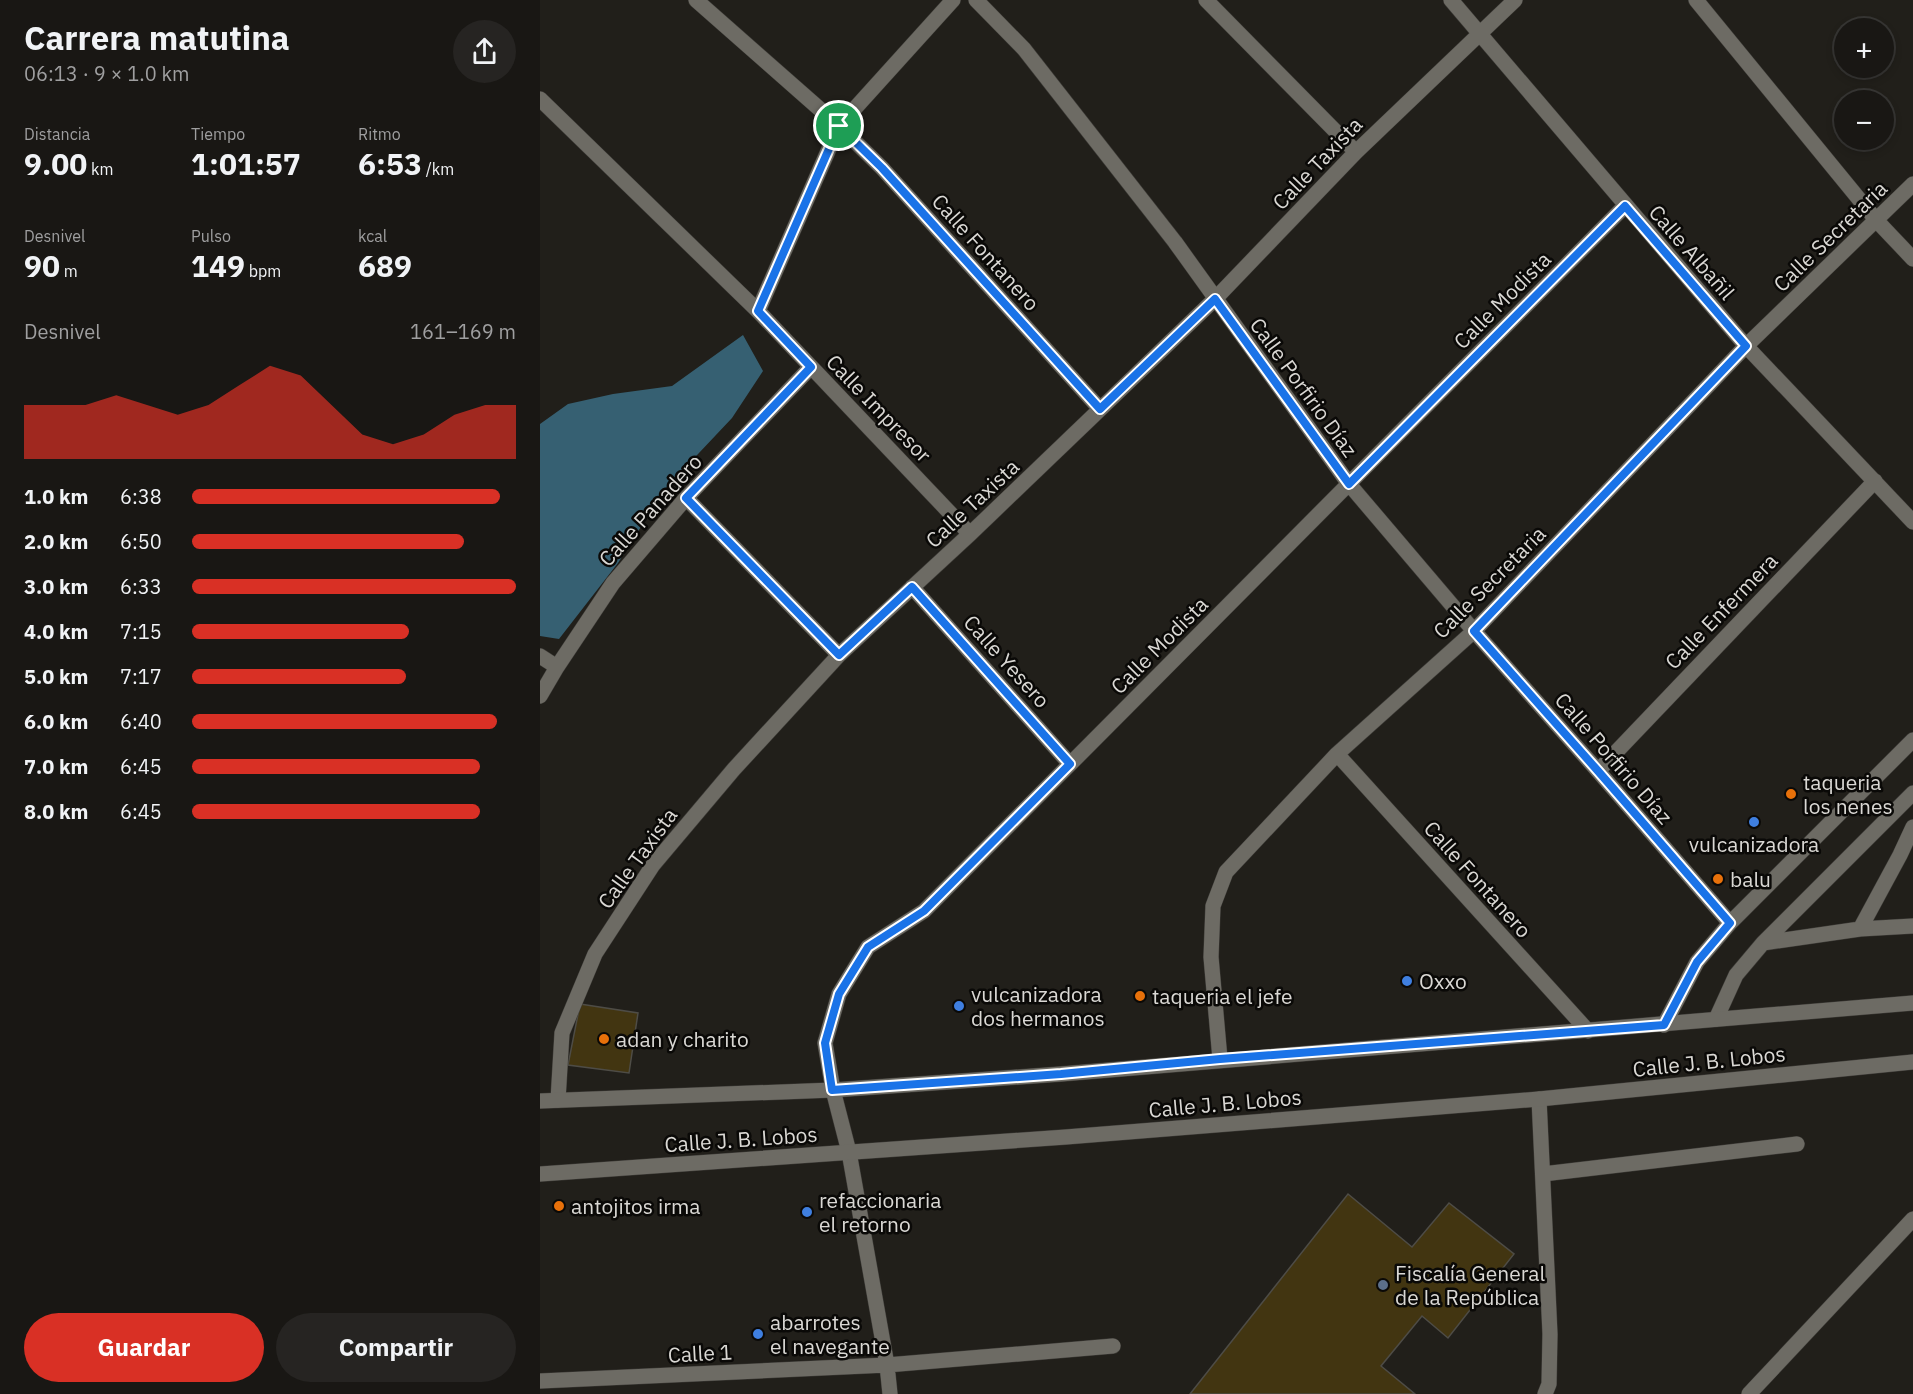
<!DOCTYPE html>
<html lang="es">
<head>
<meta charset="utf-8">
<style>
	:root { --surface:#191714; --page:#262422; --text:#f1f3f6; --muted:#9f9fa0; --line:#373634; --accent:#d93025 }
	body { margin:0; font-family:"IBM Plex Sans",sans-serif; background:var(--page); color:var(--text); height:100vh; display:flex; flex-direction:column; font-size:22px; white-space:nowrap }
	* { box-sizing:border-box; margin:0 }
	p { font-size:20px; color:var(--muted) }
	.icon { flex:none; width:33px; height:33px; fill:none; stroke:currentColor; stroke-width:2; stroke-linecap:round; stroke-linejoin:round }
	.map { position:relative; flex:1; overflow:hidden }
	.side { display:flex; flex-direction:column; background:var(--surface); width:540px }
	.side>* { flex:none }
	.tools { position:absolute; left:1294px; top:18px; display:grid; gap:12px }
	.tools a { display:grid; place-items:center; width:60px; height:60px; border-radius:50%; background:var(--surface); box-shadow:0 3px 9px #0003,0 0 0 2px var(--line); font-size:30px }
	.pin { position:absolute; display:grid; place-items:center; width:51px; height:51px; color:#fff; margin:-26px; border:3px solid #fff; border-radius:50%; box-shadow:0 2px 6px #0007 }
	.round { display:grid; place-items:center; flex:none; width:63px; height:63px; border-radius:32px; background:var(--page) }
	.overview { display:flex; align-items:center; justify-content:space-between; height:102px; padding:0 24px }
	h1 { font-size:33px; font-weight:700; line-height:45px }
	.stats { display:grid; grid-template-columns:repeat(3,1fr); gap:9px; height:102px; padding:6px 24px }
	.stats div { display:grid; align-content:center }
	.stats b { font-size:30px; font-weight:700 }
	.stats small { font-size:16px; font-weight:400 }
	.stats p { font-size:16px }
	.chart { height:168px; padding:12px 24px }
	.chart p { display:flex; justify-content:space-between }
	.chart svg { width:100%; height:108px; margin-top:6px; fill:var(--accent); opacity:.7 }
	.action { display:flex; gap:12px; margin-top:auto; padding:12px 24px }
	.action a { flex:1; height:69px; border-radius:36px; background:var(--accent); color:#fff; font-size:24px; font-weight:700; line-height:69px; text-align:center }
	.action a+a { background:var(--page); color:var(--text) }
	ul { padding:0 24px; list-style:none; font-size:20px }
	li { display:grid; grid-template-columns:96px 72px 1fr; align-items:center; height:45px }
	li i { height:15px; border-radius:8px; background:var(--accent) }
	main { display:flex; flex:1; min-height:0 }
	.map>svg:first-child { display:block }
	.water { fill:#366072 }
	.building { fill:#423511; stroke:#4e4c46; stroke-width:1.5 }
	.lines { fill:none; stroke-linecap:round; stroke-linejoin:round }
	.service-casing { stroke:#3d3b37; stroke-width:16 }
	.minor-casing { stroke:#3d3b37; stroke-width:16 }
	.secondary-casing { stroke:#3d3b37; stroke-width:16 }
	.service { stroke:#6d6b64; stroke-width:15 }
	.minor { stroke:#6d6b64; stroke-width:15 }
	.secondary { stroke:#6d6b64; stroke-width:15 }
	.route-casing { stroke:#fff; stroke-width:12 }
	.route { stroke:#1a73e8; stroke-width:8 }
	.food-dot { fill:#e8710a; stroke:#0a0907; stroke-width:2 }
	.shop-dot { fill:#3f7fe0; stroke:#0a0907; stroke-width:2 }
	.service-dot { fill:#5c6f8a; stroke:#0a0907; stroke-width:2 }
	.labels { text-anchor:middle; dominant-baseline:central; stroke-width:5; stroke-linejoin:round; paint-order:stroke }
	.street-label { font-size:21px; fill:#dad8d4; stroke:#0a0907 }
	.poi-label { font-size:21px; fill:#dad8d4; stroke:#0a0907; text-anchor:start }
</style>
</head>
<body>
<main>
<section class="side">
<div class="overview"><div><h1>Carrera matutina</h1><p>06:13 · 9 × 1.0 km</p></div><a class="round"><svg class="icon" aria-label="share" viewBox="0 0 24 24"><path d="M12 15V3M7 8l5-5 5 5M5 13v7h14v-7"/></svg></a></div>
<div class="stats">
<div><p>Distancia</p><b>9.00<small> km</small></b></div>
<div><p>Tiempo</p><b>1:01:57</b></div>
<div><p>Ritmo</p><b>6:53<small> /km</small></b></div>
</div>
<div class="stats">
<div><p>Desnivel</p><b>90<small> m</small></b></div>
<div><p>Pulso</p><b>149<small> bpm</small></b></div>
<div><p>kcal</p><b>689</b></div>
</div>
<div class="chart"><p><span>Desnivel</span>161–169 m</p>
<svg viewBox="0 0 160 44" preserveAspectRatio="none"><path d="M0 44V22L10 22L20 22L30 18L40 22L50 26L60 22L70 14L80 6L90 10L100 22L110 34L120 38L130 34L140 26L150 22L160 22V44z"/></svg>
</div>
<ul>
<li><b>1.0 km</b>6:38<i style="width:95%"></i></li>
<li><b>2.0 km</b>6:50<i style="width:84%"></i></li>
<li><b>3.0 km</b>6:33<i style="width:100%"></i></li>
<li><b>4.0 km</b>7:15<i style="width:67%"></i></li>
<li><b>5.0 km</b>7:17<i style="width:66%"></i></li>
<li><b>6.0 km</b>6:40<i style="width:94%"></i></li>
<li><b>7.0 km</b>6:45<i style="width:89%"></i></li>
<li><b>8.0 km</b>6:45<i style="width:89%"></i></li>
</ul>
<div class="action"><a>Guardar</a><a>Compartir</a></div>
</section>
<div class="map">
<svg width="1373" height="1394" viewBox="0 0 1373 1394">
	<rect width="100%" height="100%" fill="#211f1a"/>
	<!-- water -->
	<path class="water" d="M203,335L223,371L192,418L125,489L78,563L19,639L0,636V424L28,404L73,394L132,386Z"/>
	<!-- building -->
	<path class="building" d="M40,1004L98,1013L89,1073L28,1065Z
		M808,1194L872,1247L909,1203L974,1254L908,1338L882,1316L841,1366L875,1394H650Z"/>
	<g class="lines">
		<!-- service casing -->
		<g class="service-casing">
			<path id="service" d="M999,1099L1010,1334L1009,1384L1005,1394
				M1003,1174L1257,1144"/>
		</g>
		<!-- minor casing -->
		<g class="minor-casing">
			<path id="minor" d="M156,0L299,126L342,168L560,409
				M436,0L484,49L635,242L809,484L934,631L1058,771L1190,923
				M666,0L816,152
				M911,0L1206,346L1373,522
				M1156,0L1337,221L1373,259
				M0,99L218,311L430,534
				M218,311L299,126L413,0
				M146,498L299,655
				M372,587L530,764
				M0,656L17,667
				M0,696L17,667L73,583L146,498L271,367
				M797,754L1048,1031
				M1058,771L1335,481
				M1320,929L1360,855L1373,827
				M1223,943L1320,929L1373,926
				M1176,1019L1196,975L1223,943L1373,793
				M1124,1025L1157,962L1190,923L1373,740
				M680,1059L671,957L673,906L686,872L797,754L934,631L1206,346L1373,184
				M18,1100L22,1033L55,954L113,865L194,769L299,655L430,534L675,299L816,152L975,0
				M0,1381L347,1365L573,1346
				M350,1394L347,1365L309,1152L293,1090L285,1043L299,994L328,947L384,911L1085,206
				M1209,1394L1373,1219"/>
		</g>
		<!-- secondary casing -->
		<g class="secondary-casing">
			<path id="secondary" d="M0,1101L293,1090L521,1074L1373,1003
				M0,1174L526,1137L999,1099L1373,1062"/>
		</g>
		<!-- service -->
		<use href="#service" class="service"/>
		<!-- minor -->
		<use href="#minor" class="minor"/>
		<!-- secondary -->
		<use href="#secondary" class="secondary"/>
	</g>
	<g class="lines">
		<!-- route casing -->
		<g class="route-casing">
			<path id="route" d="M299,126L342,168L560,409L675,299L809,484L1085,206L1206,346L934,631L1058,771L1190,923L1157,962L1124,1025L680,1059L521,1074L292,1090L285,1043L299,994L328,947L384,911L530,764L372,587L299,655L146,498L271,367L218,311Z"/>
		</g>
		<!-- route -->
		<use href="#route" class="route"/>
	</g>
	<!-- markers -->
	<g class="food-dot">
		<circle cx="1251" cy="794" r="6"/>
		<circle cx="1178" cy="879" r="6"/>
		<circle cx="600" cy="996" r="6"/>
		<circle cx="64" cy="1039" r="6"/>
		<circle cx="19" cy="1206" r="6"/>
	</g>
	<g class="shop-dot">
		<circle cx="1214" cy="822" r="6"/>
		<circle cx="867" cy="981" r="6"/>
		<circle cx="419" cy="1006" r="6"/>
		<circle cx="267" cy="1212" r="6"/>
		<circle cx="218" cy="1334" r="6"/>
	</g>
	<circle class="service-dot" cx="843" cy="1285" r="6"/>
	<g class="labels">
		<!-- street labels -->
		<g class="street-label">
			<text transform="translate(777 163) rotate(-46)">Calle Taxista</text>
			<text transform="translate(1290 236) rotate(-44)">Calle Secretaria</text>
			<text transform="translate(446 252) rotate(48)">Calle Fontanero</text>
			<text transform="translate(1152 252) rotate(49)">Calle Albañil</text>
			<text transform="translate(962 300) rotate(-45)">Calle Modista</text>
			<text transform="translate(764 387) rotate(54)">Calle Porfirio Díaz</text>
			<text transform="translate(339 408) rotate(46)">Calle Impresor</text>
			<text transform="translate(432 503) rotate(-43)">Calle Taxista</text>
			<text transform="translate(110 510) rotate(-48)">Calle Panadero</text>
			<text transform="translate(949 582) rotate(-45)">Calle Secretaria</text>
			<text transform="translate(1181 611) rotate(-46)">Calle Enfermera</text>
			<text transform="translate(619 645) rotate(-45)">Calle Modista</text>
			<text transform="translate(467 661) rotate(48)">Calle Yesero</text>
			<text transform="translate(1074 758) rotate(49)">Calle Porfirio Díaz</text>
			<text transform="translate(97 858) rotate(-54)">Calle Taxista</text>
			<text transform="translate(938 879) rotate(48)">Calle Fontanero</text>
			<text transform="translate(1169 1061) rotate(-6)">Calle J. B. Lobos</text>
			<text transform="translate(685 1103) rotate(-5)">Calle J. B. Lobos</text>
			<text transform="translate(201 1139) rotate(-4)">Calle J. B. Lobos</text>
			<text transform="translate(160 1353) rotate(-3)">Calle 1</text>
		</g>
		<!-- poi labels -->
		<g class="poi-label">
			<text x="1263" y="782">taqueria<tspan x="1263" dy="24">los nenes</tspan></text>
			<text x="1214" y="844" text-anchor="middle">vulcanizadora</text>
			<text x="1190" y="879">balu</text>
			<text x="879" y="981">Oxxo</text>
			<text x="431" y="994">vulcanizadora<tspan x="431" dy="24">dos hermanos</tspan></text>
			<text x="612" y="996">taqueria el jefe</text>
			<text x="76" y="1039">adan y charito</text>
			<text x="279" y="1200">refaccionaria<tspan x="279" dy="24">el retorno</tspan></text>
			<text x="31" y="1206">antojitos irma</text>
			<text x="855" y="1273">Fiscalía General<tspan x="855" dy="24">de la República</tspan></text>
			<text x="230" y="1322">abarrotes<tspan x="230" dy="24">el navegante</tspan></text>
		</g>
	</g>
</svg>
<div class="tools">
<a>+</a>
<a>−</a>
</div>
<div class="pin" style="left:299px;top:126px;background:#1e9e55"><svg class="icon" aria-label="arrive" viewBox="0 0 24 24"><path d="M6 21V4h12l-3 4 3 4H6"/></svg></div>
</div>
</main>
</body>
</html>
